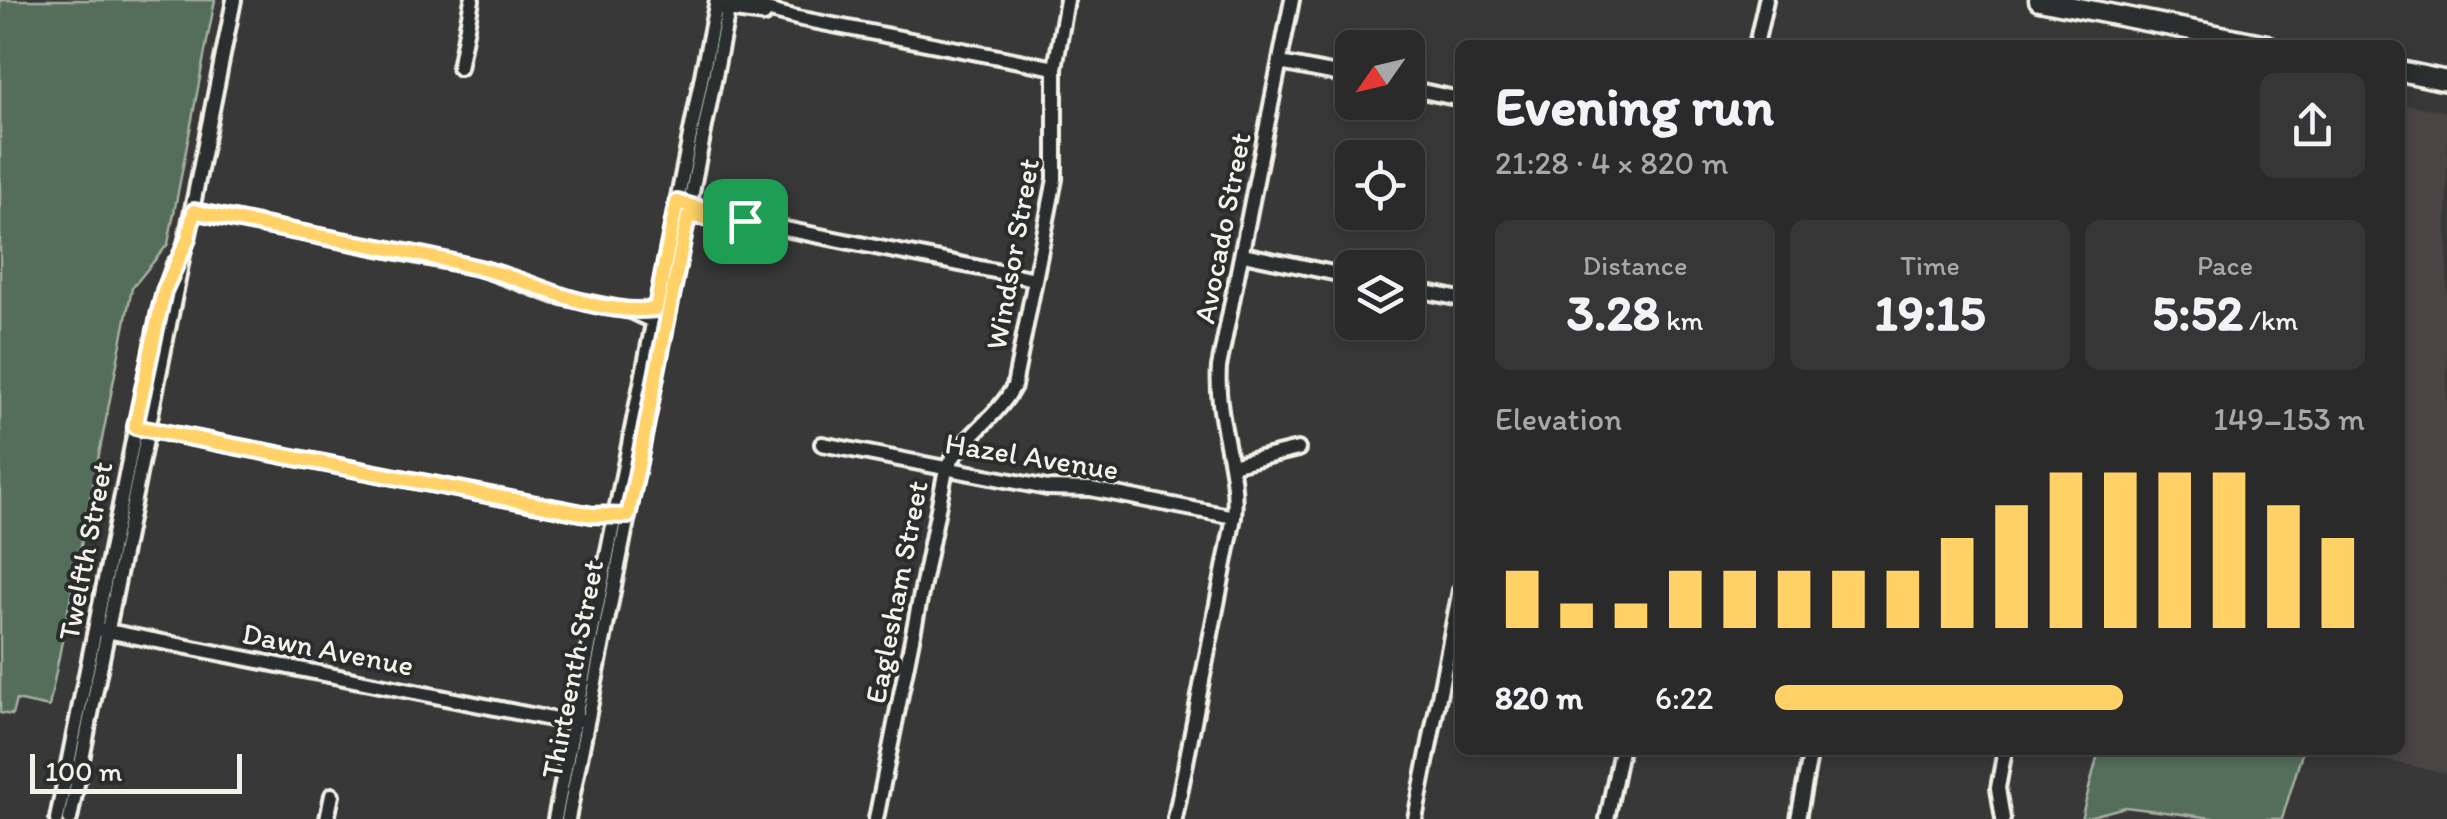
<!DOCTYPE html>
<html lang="en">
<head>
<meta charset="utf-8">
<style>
	:root { --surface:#2b2a2a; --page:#373636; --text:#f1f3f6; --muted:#a6a7a8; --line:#474647; --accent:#ffd166 }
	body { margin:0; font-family:Itim,sans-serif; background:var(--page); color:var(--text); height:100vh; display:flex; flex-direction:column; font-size:38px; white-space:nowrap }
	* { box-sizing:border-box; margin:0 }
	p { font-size:32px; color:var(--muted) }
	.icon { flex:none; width:55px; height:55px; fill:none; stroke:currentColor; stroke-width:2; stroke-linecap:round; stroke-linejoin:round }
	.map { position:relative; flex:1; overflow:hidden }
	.side { position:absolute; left:1455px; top:40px; width:950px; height:715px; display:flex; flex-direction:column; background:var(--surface); border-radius:15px; box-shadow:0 5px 15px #0003,0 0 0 2px var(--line) }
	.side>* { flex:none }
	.needle { width:65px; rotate:236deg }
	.fabs { position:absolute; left:1335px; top:30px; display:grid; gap:20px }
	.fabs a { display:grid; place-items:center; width:90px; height:90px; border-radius:15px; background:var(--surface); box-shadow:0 5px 15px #0003,0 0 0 2px var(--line); font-size:50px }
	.scale { position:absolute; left:30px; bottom:25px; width:212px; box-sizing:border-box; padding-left:10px; border:5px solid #f4f1e8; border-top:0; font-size:28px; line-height:35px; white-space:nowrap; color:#f4f1e8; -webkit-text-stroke:8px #2a2d2e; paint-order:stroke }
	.pin { position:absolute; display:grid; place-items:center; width:85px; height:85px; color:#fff; margin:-42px; border-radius:20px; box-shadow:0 5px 15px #0006 }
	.round { display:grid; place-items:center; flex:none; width:105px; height:105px; border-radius:15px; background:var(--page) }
	.head { display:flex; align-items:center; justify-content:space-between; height:170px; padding:0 40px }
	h1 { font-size:55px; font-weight:700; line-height:75px }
	.stats { display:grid; grid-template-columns:repeat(3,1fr); gap:15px; height:170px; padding:10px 40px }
	.stats div { display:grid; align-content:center; border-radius:15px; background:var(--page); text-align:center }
	.stats b { font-size:50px; font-weight:700 }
	.stats small { font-size:28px; font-weight:400 }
	.stats p { font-size:28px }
	.chart { height:280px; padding:20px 40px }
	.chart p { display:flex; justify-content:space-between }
	.chart svg { width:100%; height:180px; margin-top:10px; stroke:var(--accent); stroke-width:6 }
	ul { padding:0 40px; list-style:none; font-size:32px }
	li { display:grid; grid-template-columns:160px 120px 1fr; align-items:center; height:75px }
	li i { height:25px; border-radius:12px; background:var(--accent) }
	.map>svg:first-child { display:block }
	.built { fill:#4a4545 }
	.green { fill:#556e5c; stroke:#a4b0a2; stroke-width:2.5 }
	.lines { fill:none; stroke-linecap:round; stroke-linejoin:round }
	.street-casing { stroke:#f4f1e8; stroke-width:20 }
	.secondary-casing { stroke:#f4f1e8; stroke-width:25 }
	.street { stroke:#2a2d2e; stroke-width:12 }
	.secondary { stroke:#2a2d2e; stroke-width:18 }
	.route-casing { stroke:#fff; stroke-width:20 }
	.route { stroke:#ffd166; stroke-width:12 }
	.labels { text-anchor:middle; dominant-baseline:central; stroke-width:8; stroke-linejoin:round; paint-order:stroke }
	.street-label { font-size:30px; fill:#f4f1e8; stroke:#2a2d2e }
</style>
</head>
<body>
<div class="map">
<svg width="2447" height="819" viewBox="0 0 2447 819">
	<rect width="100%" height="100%" fill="#393838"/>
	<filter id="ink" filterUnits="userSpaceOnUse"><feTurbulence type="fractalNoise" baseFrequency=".01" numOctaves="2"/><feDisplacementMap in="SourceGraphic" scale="20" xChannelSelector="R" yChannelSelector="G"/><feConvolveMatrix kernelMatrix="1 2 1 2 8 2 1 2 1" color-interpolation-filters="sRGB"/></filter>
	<g filter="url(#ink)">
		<!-- built -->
		<path class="built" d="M2400,103L2447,112V773L2331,750H2400Z"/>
		<!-- green -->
		<path class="green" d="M0,0H215L168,244L132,288L49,707L16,700L12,715L0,713Z
			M2099,750H2303L2282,819H2221L2125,807L2081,819Z"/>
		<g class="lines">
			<!-- street casing -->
			<g class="street-casing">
				<path id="street" d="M728,0L797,18L1055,68
					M720,9L764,15
					M1756,45L1766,0
					M1280,63L1352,77
					M459,68L472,0
					M1408,88L1460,99
					M685,204L729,216
					M194,211L483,269L556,296L631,311L661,325
					M684,215L745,221L1035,279
					M1243,254L1352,277
					M1408,288L1460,299
					M142,428L592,515L619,514
					M822,444L1047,488L1091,489L1234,517
					M1231,465L1298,449
					M102,630L551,719L583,720
					M57,819L159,311L174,264
					M70,819L234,0
					M327,819L332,795
					M555,819L717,0
					M568,819L730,0
					M876,819L946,469C963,437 997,418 1014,386L1055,179V68L1067,0
					M1175,819L1234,517C1239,466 1215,421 1219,367L1292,0
					M1415,819L1460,590
					M1607,819L1621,750
					M1798,819L1811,750
					M2003,819L1998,788L2005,750"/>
			</g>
			<!-- secondary casing -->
			<g class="secondary-casing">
				<path id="secondary" d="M2039,0L2267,45
					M2400,71L2447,81"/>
			</g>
			<!-- street -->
			<use href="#street" class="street"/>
			<!-- secondary -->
			<use href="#secondary" class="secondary"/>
		</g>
	</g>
	<g class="lines" filter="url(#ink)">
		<!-- route casing -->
		<g class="route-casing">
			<path id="route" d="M677,202L745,221L688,216L628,516L592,515L135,427L164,291L188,239L194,211C290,234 390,245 486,270C545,285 591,316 656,309Z"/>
		</g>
		<!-- route -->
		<use href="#route" class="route"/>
	</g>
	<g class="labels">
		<!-- street labels -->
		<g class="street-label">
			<text transform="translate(1222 228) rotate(-79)">Avocado Street</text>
			<text transform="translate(1012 254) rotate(-80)">Windsor Street</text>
			<text transform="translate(1032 456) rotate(9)">Hazel Avenue</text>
			<text transform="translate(85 551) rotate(-79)">Twelfth Street</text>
			<text transform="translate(896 592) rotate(-79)">Eaglesham Street</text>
			<text transform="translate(328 649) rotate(11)">Dawn Avenue</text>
			<text transform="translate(572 669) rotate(-79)">Thirteenth Street</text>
		</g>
	</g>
</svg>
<div class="fabs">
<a><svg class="needle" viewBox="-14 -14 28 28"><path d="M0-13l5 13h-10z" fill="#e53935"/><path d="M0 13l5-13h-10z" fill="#a6a7a8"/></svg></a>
<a><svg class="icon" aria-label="locate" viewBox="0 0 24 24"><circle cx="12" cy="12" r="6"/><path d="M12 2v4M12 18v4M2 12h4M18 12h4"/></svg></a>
<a><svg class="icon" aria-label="layers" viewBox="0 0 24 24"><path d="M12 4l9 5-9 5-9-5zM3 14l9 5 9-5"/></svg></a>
</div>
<div class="scale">100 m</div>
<div class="pin" style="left:745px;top:221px;background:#1e9e55"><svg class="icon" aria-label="arrive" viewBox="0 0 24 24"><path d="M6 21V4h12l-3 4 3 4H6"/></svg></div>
<section class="side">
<div class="head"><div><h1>Evening run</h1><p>21:28 · 4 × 820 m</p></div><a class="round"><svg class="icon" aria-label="share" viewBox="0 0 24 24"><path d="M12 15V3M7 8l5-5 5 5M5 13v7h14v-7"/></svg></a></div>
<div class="stats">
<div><p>Distance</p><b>3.28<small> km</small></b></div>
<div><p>Time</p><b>19:15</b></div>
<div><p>Pace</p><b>5:52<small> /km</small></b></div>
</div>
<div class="chart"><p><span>Elevation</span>149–153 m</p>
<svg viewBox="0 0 160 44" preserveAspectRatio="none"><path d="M5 44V30M15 44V38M25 44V38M35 44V30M45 44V30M55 44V30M65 44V30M75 44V30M85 44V22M95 44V14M105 44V6M115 44V6M125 44V6M135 44V6M145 44V14M155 44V22"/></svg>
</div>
<ul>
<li><b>820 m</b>6:22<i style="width:59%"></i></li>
</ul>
</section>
</div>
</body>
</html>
